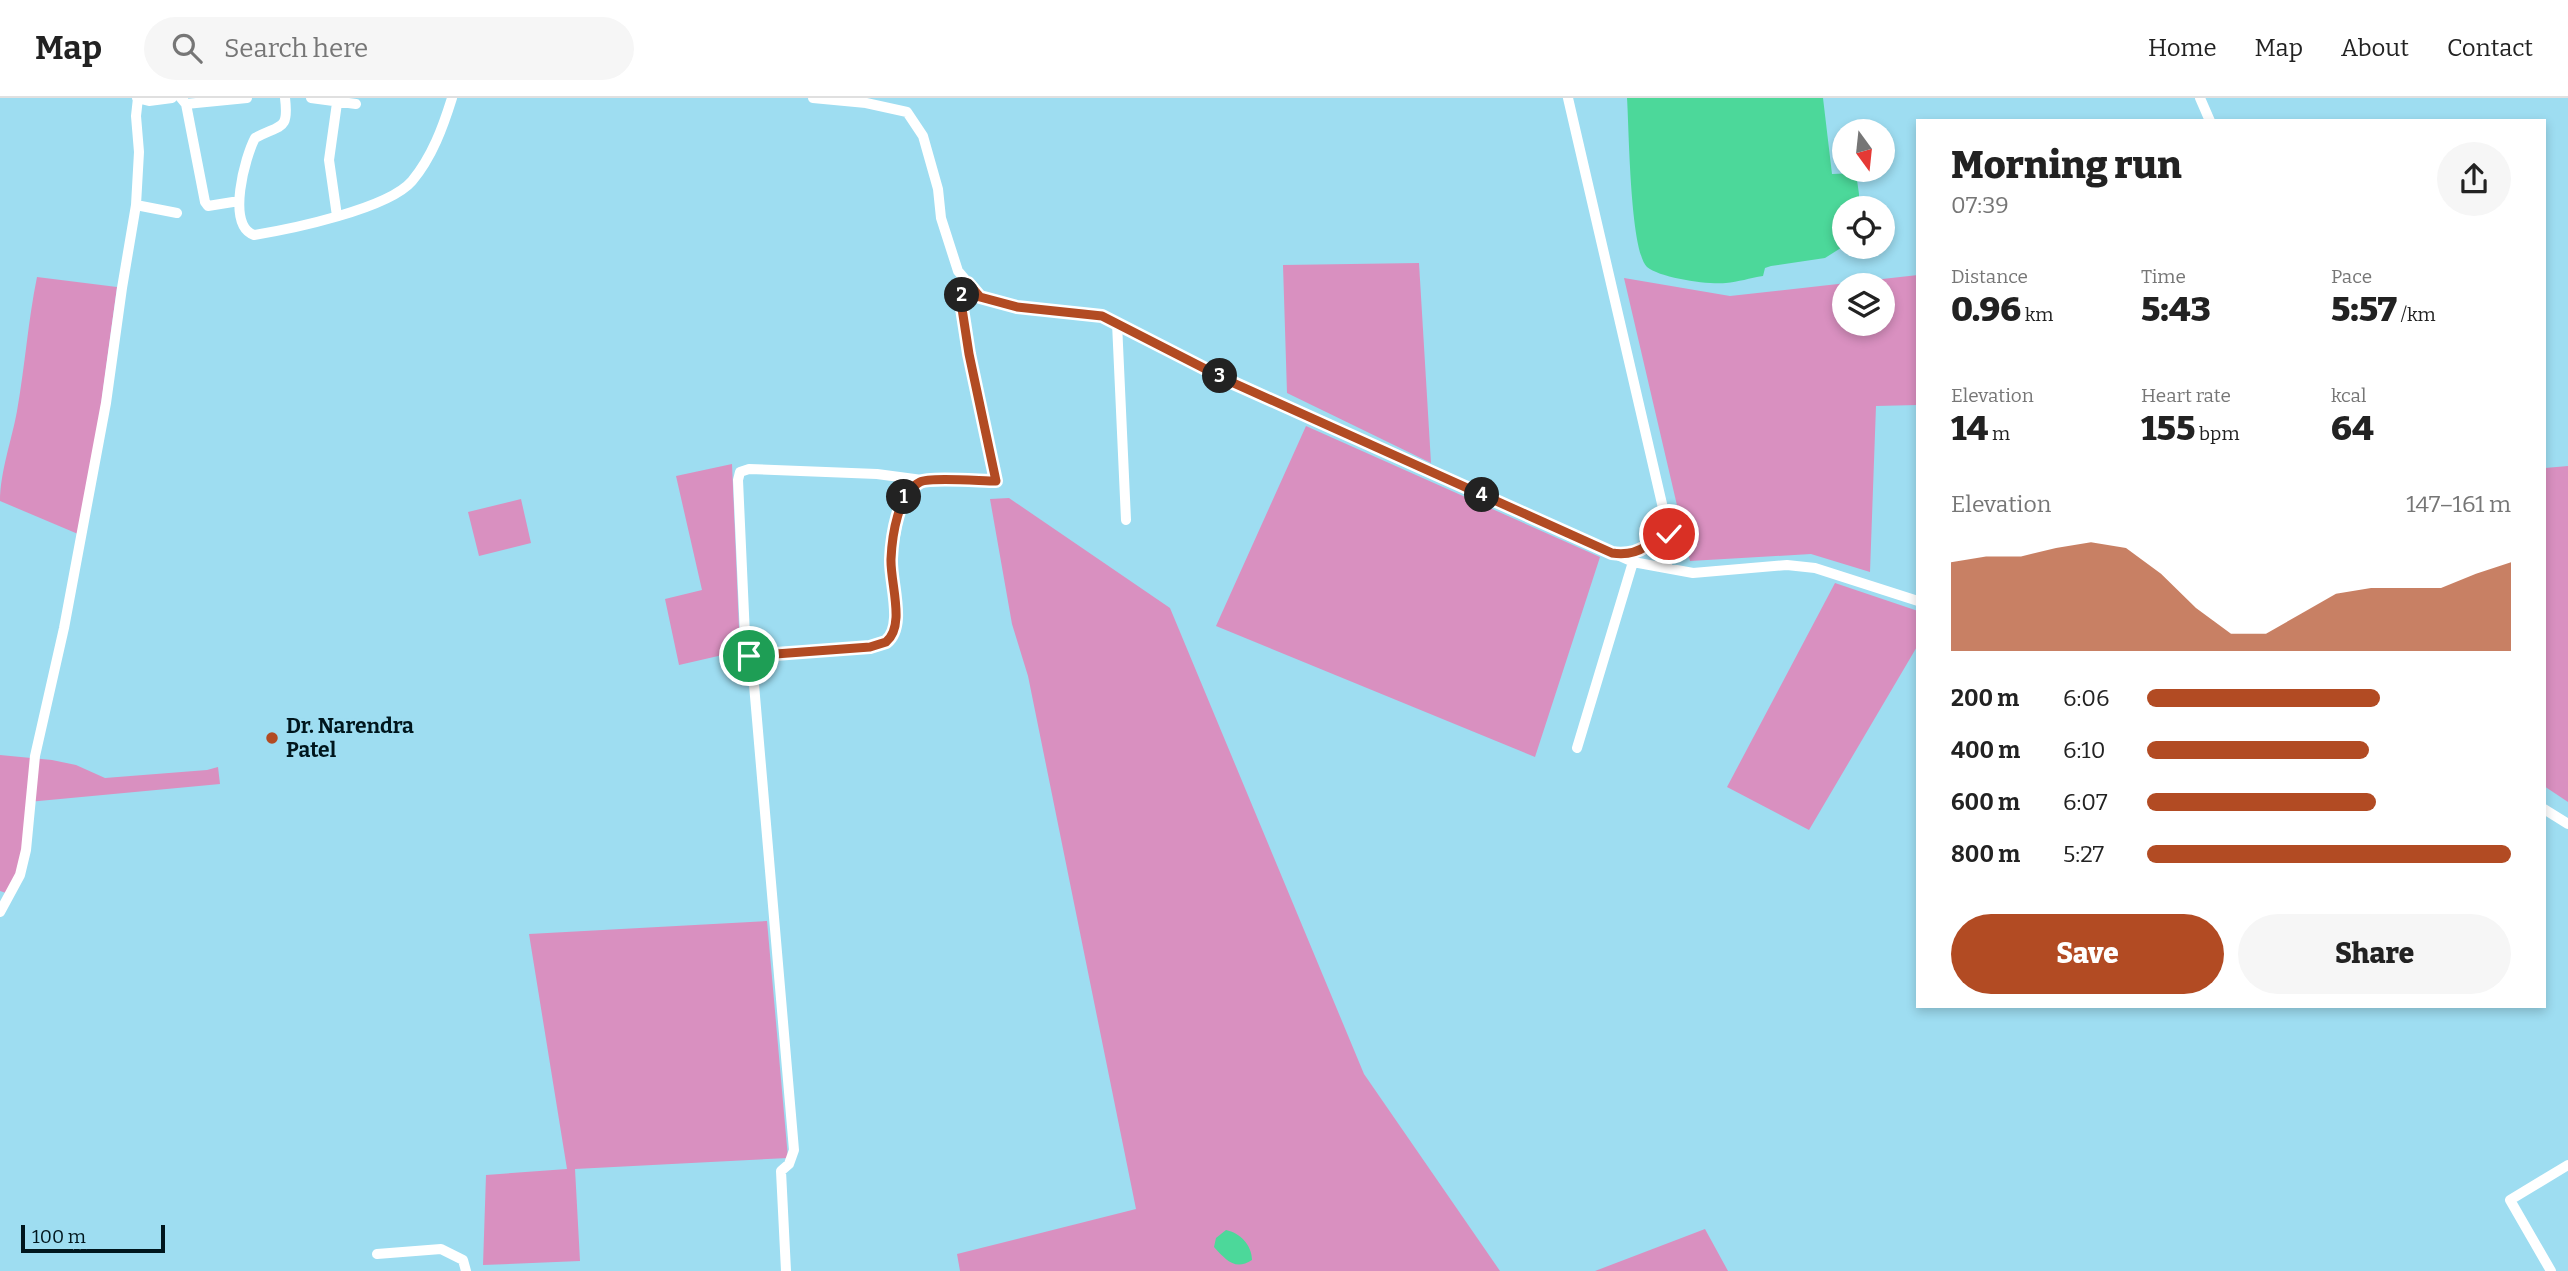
<!DOCTYPE html>
<html lang="en">
<head>
<meta charset="utf-8">
<style>
	:root { --surface:#fff; --page:#f6f6f6; --text:#222; --muted:#767676; --line:#e0e0e0; --accent:#b24b23 }
	body { margin:0; font-family:Bitter,serif; background:var(--page); color:var(--text); height:100vh; display:flex; flex-direction:column; font-size:26px; white-space:nowrap }
	* { box-sizing:border-box; margin:0 }
	p { font-size:23px; color:var(--muted) }
	.icon { flex:none; width:38px; height:38px; fill:none; stroke:currentColor; stroke-width:2; stroke-linecap:round; stroke-linejoin:round }
	.map { position:relative; flex:1; overflow:hidden }
	.drawer { position:absolute; left:1916px; top:21px; width:630px; height:889px; display:flex; flex-direction:column; background:var(--surface); border-radius:0px; box-shadow:0 4px 10px #0003 }
	.drawer>* { flex:none }
	.needle { width:46px; rotate:165deg }
	.tools { position:absolute; left:1832px; top:21px; display:grid; gap:14px }
	.tools a { display:grid; place-items:center; width:63px; height:63px; border-radius:50%; background:var(--surface); box-shadow:0 4px 10px #0003; font-size:35px }
	.scale { position:absolute; left:21px; bottom:18px; width:144px; box-sizing:border-box; padding-left:7px; border:4px solid #00161d; border-top:0; font-size:19px; line-height:24px; white-space:nowrap; color:#00161d; -webkit-text-stroke:5px #9eddf1; paint-order:stroke }
	.pin { position:absolute; display:grid; place-items:center; width:60px; height:60px; color:#fff; margin:-30px; border:4px solid #fff; border-radius:50%; box-shadow:0 2px 7px #0007 }
	.km { position:absolute; width:35px; height:35px; margin:-18px; border-radius:50%; background:#222; color:#fff; font-size:19px; line-height:35px; text-align:center }
	.round { display:grid; place-items:center; flex:none; width:74px; height:74px; border-radius:37px; background:var(--page) }
	.head { display:flex; align-items:center; justify-content:space-between; height:119px; padding:0 35px }
	h1 { font-size:38px; font-weight:800; line-height:52px }
	.figures { display:grid; grid-template-columns:repeat(3,1fr); gap:10px; height:119px; padding:7px 35px }
	.figures div { display:grid; align-content:center }
	.figures b { font-size:35px; font-weight:800 }
	.figures small { font-size:19px; font-weight:400 }
	.figures p { font-size:19px }
	.chart { height:196px; padding:14px 35px }
	.chart p { display:flex; justify-content:space-between }
	.chart svg { width:100%; height:126px; margin-top:7px; fill:var(--accent); opacity:.7 }
	.action { display:flex; gap:14px; margin-top:auto; padding:14px 35px }
	.action a { flex:1; height:80px; border-radius:42px; background:var(--accent); color:#fff; font-size:28px; font-weight:800; line-height:80px; text-align:center }
	.action a+a { background:var(--page); color:var(--text) }
	ul { padding:0 35px; list-style:none; font-size:23px }
	li { display:grid; grid-template-columns:112px 84px 1fr; align-items:center; height:52px }
	li i { height:18px; border-radius:9px; background:var(--accent) }
	header { display:flex; align-items:center; gap:42px; box-sizing:border-box; height:98px; padding:0 35px; background:var(--surface); border-bottom:2px solid var(--line) }
	header strong { font-size:33px }
	nav { display:flex; gap:38px; margin-inline-start:auto; font-size:24px }
	.search { width:490px; height:63px; background:var(--page); display:flex; align-items:center; gap:18px; box-sizing:border-box; padding:0 24px; border-radius:38px; color:var(--muted); font-size:26px }
	.map>svg:first-child { display:block }
	.green { fill:#d990c0; fill-rule:evenodd }
	.water { fill:#4cd89a }
	.lines { fill:none; stroke-linecap:round; stroke-linejoin:round }
	.minor { stroke:#fff; stroke-width:10 }
	.route-casing { stroke:#fff; stroke-width:14 }
	.route { stroke:#b24b23; stroke-width:9 }
	.poi-dot { fill:#b24b23; stroke:#9eddf1; stroke-width:2.5 }
	.labels { text-anchor:middle; dominant-baseline:central; stroke-width:5; stroke-linejoin:round; paint-order:stroke }
	.poi-label { font-size:21px; font-weight:bold; fill:#00161d; stroke:#9eddf1; text-anchor:start }
</style>
</head>
<body>
<header>
<strong>Map</strong>
<div class="search"><svg class="icon" aria-label="search" viewBox="0 0 24 24"><circle cx="10" cy="10" r="6"/><path d="M15 15l6 6"/></svg>Search here</div>
<nav><a>Home</a><a>Map</a><a>About</a><a>Contact</a></nav>
</header>
<div class="map">
<svg width="2568" height="1173" viewBox="0 0 2568 1173">
	<rect width="100%" height="100%" fill="#9eddf1"/>
	<!-- green -->
	<path class="green" d="M1419,165L1431,365L1287,295L1283,167Z
		M1918,177V307L1876,308L1870,474L1811,456L1690,463L1624,180L1730,198ZM1844,187H1883V226H1844Z
		M37,179L117,189L100,314L78,436L0,403C0,374 12,341 17,313C25,268 28,223 37,179Z
		M1306,328L1600,459L1535,659L1216,528Z
		M732,366L740,553L679,567L665,501L702,492L676,378Z
		M2568,368V704L2544,688L2545,370Z
		M1009,400L1170,510L1364,976L1500,1173H960L957,1156L1136,1111L1028,578L1012,526L990,401Z
		M521,401L531,445L479,458L468,414Z
		M1835,485L1918,513V547L1809,732L1727,689Z
		M0,657L52,662L76,667L105,680L207,672L218,669L220,686L28,704L23,758L9,796L0,793Z
		M767,823L788,1060L575,1071L580,1163L483,1167L486,1077L567,1071L529,836Z
		M1705,1131L1728,1173H1595Z"/>
	<!-- water -->
	<path class="water" d="M1627,0H1823L1832,76L1856,75L1859,96V110H1844V148L1825,160L1771,168L1765,170L1763,178C1750,180 1738,184 1726,185C1709,187 1660,180 1647,169C1630,153 1629,29 1627,0Z
		M1226,1132C1240,1135 1252,1147 1252,1162C1235,1173 1226,1162 1214,1149L1216,1140Z"/>
	<g class="lines">
		<!-- minor -->
		<path class="minor" d="M137,0L149,3L172,0
			M181,0L186,6L205,104L208,108L239,103
			M285,0C289,33 281,26 255,40C245,59 226,127 254,137C291,131 388,111 412,83C432,59 443,29 452,0
			M311,0L356,6
			M813,0L866,5L907,14L923,38L938,91L941,120L958,173L980,199L1017,209L1102,218L1229,283L1633,464L1693,475L1787,467L1815,470L1918,503
			M1568,0L1669,436L1667,469
			M2200,0L2210,23
			M186,6L247,0
			M136,107L177,115
			M337,118L329,62L337,5
			M1117,225L1126,422
			M1617,456C1640,457 1658,445 1664,422
			M749,558L870,549L890,541L896,530V522L891,461L900,409L905,396L922,382
			M1577,650L1633,464
			M2544,711L2568,726
			M0,814L20,777L26,752L35,658L64,530L106,305L122,190L136,107L139,54L136,18L138,0
			M377,1156L441,1151L463,1162L466,1173
			M786,1173L781,1073L789,1066L794,1052L753,575L745,538L738,382L740,374L749,371L877,376L922,382L996,383L969,256L961,204L968,185
			M2551,1173L2510,1102L2568,1067"/>
	</g>
	<g class="lines">
		<!-- route casing -->
		<g class="route-casing">
			<path id="route" d="M749,558L870,549L886,544C906,528 890,485 891,461C892,438 898,395 920,384C930,379 981,383 996,383L969,256L961,204L968,185L980,199L1017,209L1102,218L1229,283L1612,455C1638,459 1659,445 1665,419L1669,436"/>
		</g>
		<!-- route -->
		<use href="#route" class="route"/>
	</g>
	<!-- markers -->
	<circle class="poi-dot" cx="272" cy="640" r="7"/>
	<g class="labels">
		<!-- poi labels -->
		<g class="poi-label">
			<text x="286" y="628">Dr. Narendra<tspan x="286" dy="24">Patel</tspan></text>
		</g>
	</g>
</svg>
<div class="tools">
<a><svg class="needle" viewBox="-14 -14 28 28"><path d="M0-13l5 13h-10z" fill="#e53935"/><path d="M0 13l5-13h-10z" fill="#767676"/></svg></a>
<a><svg class="icon" aria-label="locate" viewBox="0 0 24 24"><circle cx="12" cy="12" r="6"/><path d="M12 2v4M12 18v4M2 12h4M18 12h4"/></svg></a>
<a><svg class="icon" aria-label="layers" viewBox="0 0 24 24"><path d="M12 4l9 5-9 5-9-5zM3 14l9 5 9-5"/></svg></a>
</div>
<div class="scale">100 m</div>
<div class="pin" style="left:749px;top:558px;background:#1e9e55"><svg class="icon" aria-label="arrive" viewBox="0 0 24 24"><path d="M6 21V4h12l-3 4 3 4H6"/></svg></div>
<div class="pin" style="left:1669px;top:436px;background:#d93025"><svg class="icon" aria-label="check" viewBox="0 0 24 24"><path d="M5 12l5 5 9-10"/></svg></div>
<b class="km" style="left:904px;top:399px">1</b>
<b class="km" style="left:962px;top:197px">2</b>
<b class="km" style="left:1220px;top:278px">3</b>
<b class="km" style="left:1482px;top:397px">4</b>
<section class="drawer">
<div class="head"><div><h1>Morning run</h1><p>07:39</p></div><a class="round"><svg class="icon" aria-label="share" viewBox="0 0 24 24"><path d="M12 15V3M7 8l5-5 5 5M5 13v7h14v-7"/></svg></a></div>
<div class="figures">
<div><p>Distance</p><b>0.96<small> km</small></b></div>
<div><p>Time</p><b>5:43</b></div>
<div><p>Pace</p><b>5:57<small> /km</small></b></div>
</div>
<div class="figures">
<div><p>Elevation</p><b>14<small> m</small></b></div>
<div><p>Heart rate</p><b>155<small> bpm</small></b></div>
<div><p>kcal</p><b>64</b></div>
</div>
<div class="chart"><p><span>Elevation</span>147–161 m</p>
<svg viewBox="0 0 160 44" preserveAspectRatio="none"><path d="M0 44V13L10 11L20 11L30 8L40 6L50 8L60 17L70 29L80 38L90 38L100 31L110 24L120 22L130 22L140 22L150 17L160 13V44z"/></svg>
</div>
<ul>
<li><b>200 m</b>6:06<i style="width:64%"></i></li>
<li><b>400 m</b>6:10<i style="width:61%"></i></li>
<li><b>600 m</b>6:07<i style="width:63%"></i></li>
<li><b>800 m</b>5:27<i style="width:100%"></i></li>
</ul>
<div class="action"><a>Save</a><a>Share</a></div>
</section>
</div>
</body>
</html>
